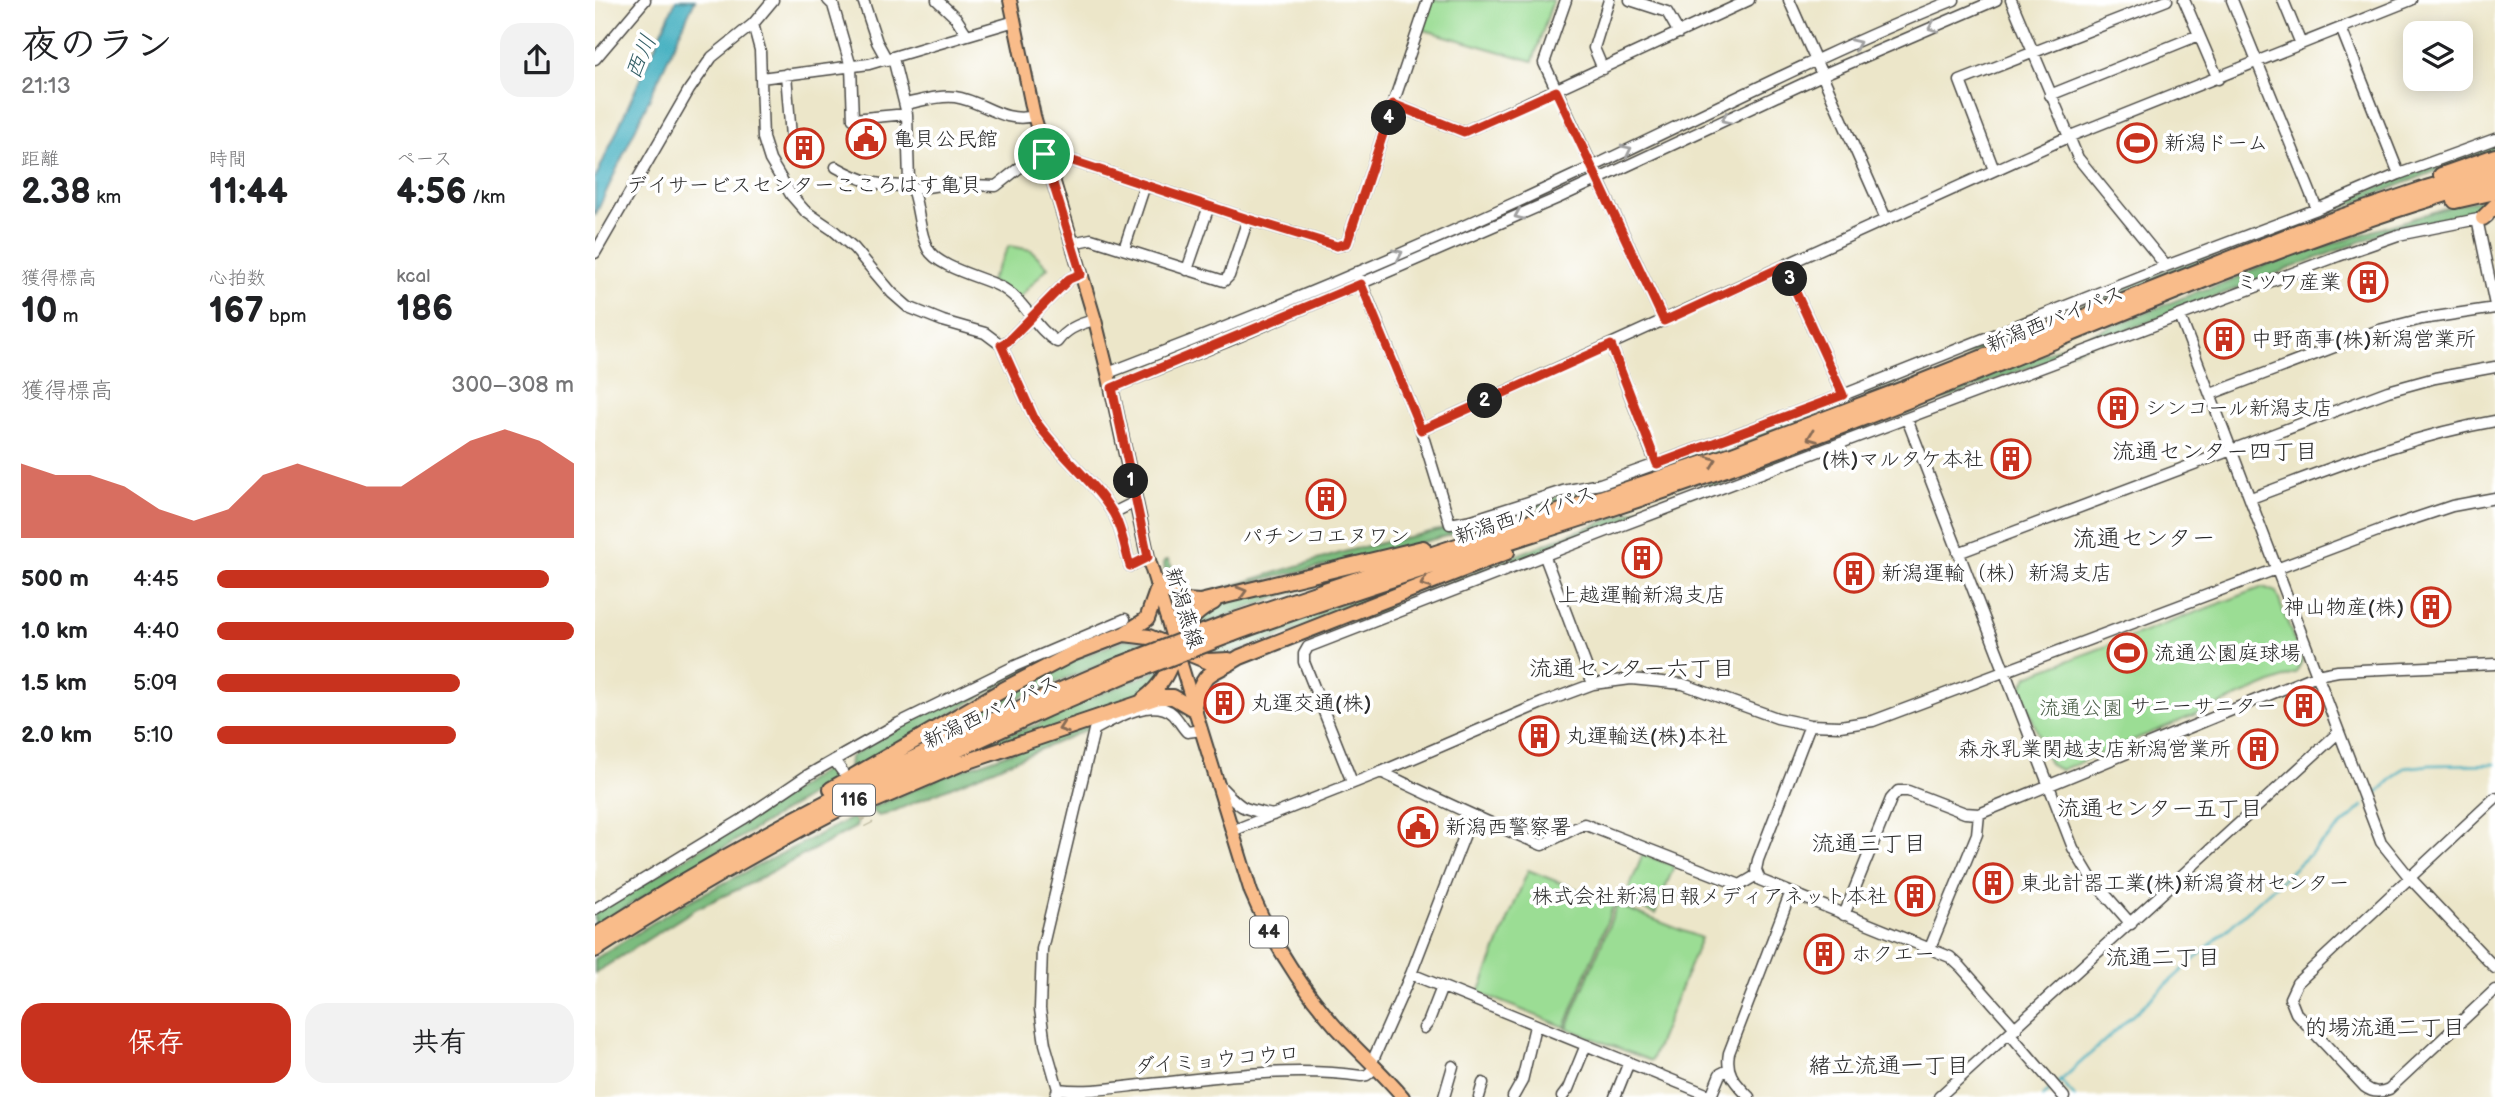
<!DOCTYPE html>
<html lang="ja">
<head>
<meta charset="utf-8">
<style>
	:root { --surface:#fff; --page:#f2f2f2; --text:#202124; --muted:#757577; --accent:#c8321e }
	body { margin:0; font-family:"Balsamiq Sans","Klee One",sans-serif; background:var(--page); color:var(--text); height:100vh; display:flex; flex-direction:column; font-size:26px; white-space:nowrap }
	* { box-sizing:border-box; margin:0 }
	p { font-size:23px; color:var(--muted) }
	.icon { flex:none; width:38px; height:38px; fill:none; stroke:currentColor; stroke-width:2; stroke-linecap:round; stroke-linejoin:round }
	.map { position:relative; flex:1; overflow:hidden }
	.side { display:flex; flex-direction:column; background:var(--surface); width:595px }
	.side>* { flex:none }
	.buttons { position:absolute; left:1808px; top:21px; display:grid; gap:14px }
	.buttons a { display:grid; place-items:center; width:70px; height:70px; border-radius:14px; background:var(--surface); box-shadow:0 4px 18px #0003; font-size:35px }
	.pin { position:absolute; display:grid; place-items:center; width:60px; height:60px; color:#fff; margin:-30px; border:4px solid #fff; border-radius:50%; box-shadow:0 2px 7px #0007 }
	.km { position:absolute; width:35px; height:35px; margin:-18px; border-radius:50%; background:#222; color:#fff; font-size:19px; line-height:35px; text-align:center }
	.round { display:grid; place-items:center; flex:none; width:74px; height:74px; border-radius:21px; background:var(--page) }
	.overview { display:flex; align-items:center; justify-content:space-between; height:119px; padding:0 21px }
	h1 { font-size:38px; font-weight:700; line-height:52px }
	.figures { display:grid; grid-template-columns:repeat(3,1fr); gap:10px; height:119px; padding:7px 21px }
	.figures div { display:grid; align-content:center }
	.figures b { font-size:35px; font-weight:700 }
	.figures small { font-size:19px; font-weight:400 }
	.figures p { font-size:19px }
	.chart { height:196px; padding:14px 21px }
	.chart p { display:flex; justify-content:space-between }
	.chart svg { width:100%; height:126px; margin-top:7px; fill:var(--accent); opacity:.7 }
	.primary-button { display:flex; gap:14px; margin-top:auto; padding:14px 21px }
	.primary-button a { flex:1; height:80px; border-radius:21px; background:var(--accent); color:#fff; font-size:28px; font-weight:700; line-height:80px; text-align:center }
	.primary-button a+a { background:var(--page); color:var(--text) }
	ul { padding:0 21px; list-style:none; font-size:23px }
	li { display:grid; grid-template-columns:112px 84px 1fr; align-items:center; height:52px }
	li i { height:18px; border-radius:9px; background:var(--accent) }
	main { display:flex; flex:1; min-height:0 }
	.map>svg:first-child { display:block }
	.green { fill:#9bdd94; stroke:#638460; stroke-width:2 }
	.forest { fill:#7cbc7e; stroke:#547454; stroke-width:2 }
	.water { fill:#41aebf; stroke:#366c75; stroke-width:2 }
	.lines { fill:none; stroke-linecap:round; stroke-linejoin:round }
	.stream { stroke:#41aebf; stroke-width:2.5 }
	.minor-tunnel { stroke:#c5c1a9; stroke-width:10; stroke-dasharray:10 5; stroke-linecap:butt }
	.minor-casing { stroke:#484743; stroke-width:13 }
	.major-casing { stroke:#484743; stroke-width:16 }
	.highway-casing { stroke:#484743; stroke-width:18 }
	.minor { stroke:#fff; stroke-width:10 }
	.major { stroke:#f9bc8a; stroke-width:12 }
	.highway { stroke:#f9bc8a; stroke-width:14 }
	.highway-bridge-casing { stroke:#484743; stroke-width:18; stroke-linecap:butt }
	.highway-bridge { stroke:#f9bc8a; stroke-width:14 }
	.oneway { stroke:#a0a0a0 }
	.oneway2 { stroke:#886c56 }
	.route-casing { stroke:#fff; stroke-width:14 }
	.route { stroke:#c8321e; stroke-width:9 }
	.labels { text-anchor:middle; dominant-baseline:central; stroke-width:7; stroke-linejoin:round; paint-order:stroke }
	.shield { fill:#fff; stroke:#6b6b6b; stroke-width:2 }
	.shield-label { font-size:19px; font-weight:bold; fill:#2b2b2b }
	.poi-label { font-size:21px; fill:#2b2b2b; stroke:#fff; text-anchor:start }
	.street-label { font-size:21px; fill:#2b2b2b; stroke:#fff }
	.park-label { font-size:21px; fill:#4d604a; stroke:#fff }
	.water-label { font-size:23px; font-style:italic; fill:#345f66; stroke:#fff }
	.neighbourhood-label { font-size:23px; fill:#2b2b2b; stroke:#fff }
	.quarter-label { font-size:24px; fill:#2b2b2b; stroke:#fff }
</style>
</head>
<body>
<main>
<section class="side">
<div class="overview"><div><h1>夜のラン</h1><p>21:13</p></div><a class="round"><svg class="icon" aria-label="share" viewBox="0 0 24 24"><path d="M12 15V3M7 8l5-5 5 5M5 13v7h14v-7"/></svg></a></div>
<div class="figures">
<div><p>距離</p><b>2.38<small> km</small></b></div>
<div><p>時間</p><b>11:44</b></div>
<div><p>ペース</p><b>4:56<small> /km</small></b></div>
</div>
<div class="figures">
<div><p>獲得標高</p><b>10<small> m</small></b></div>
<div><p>心拍数</p><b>167<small> bpm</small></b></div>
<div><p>kcal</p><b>186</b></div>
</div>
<div class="chart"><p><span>獲得標高</span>300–308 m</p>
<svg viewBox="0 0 160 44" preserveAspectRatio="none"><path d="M0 44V18L10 22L20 22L30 26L40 34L50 38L60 34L70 22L80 18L90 22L100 26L110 26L120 18L130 10L140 6L150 10L160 18V44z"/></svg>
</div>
<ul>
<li><b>500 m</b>4:45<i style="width:93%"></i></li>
<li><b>1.0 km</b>4:40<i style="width:100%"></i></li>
<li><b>1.5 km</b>5:09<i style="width:68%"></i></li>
<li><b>2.0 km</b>5:10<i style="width:67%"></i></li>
</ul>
<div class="primary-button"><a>保存</a><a>共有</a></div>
</section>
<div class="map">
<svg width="1900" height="1097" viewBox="0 0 1900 1097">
	<rect width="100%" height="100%" fill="#fff"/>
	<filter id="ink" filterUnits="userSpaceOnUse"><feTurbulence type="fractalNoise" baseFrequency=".0143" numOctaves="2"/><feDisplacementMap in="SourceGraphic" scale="14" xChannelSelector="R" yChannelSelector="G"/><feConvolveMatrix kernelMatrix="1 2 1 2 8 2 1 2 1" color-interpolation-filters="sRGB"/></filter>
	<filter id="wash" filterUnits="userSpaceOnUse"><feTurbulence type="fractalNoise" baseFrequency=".00686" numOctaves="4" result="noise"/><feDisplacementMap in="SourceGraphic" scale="28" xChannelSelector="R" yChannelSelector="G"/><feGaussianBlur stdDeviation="1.57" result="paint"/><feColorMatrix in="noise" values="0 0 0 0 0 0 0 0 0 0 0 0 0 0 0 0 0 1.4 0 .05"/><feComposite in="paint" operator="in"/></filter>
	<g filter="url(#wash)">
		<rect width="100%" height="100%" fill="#ece6c9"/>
		<!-- green -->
		<path class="green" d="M835,0H958L938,61L826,29Z
			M414,246L436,250L453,267L423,299L395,281Z
			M1668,587L1681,592L1707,661L1701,673L1466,770L1455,765L1426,689L1432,676Z
			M1048,854L1079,866L1060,914L1029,901Z
			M933,870L1019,904L970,1027L884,993Z
			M1022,905L1106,938L1056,1061L972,1028Z"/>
		<!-- forest -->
		<path class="forest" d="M1900,144V151C1849,166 1800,187 1750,207C1695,229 1639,245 1585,270L1186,429L1027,486L979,496L851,536L756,560L640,586L605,598L583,595C576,584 568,574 569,561L573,560C584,578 580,590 606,595L759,549L867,525L1078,462L1126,446L1284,387L1619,251L1868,154Z
			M1900,196V200L1885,213L1804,227L616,677L972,535L1244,436L1602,292L1634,282L1661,268L1857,206Z
			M791,562L714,586L593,630L610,609L640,598Z
			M843,572L675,641L625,656L604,654L705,617Z
			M506,634L424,674L254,773L255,757C334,707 420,669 506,634Z
			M531,639L560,643L412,702L315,751L444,674Z
			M571,667L553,691L534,701L323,777L406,737L441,725L471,708Z
			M550,705L292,814L284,816L274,809L349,776Z
			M229,770H237L245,777L0,926V913L176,806Z
			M264,814L261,827L148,887L102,908L0,973V959L88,904Z"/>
		<!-- water -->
		<path class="water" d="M81,0H100L0,216V179Z"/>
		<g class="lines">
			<!-- stream -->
			<path class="stream" d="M1773,801L1809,768L1835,765L1900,764
				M1465,1080L1480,1097
				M1462,1084L1768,806
				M1448,1097L1457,1088"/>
		</g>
	</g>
	<g filter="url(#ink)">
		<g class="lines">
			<!-- minor-tunnel -->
			<path class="minor-tunnel" d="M260,797L274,825"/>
			<!-- minor casing -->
			<g class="minor-casing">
				<path id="minor" d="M233,0L238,5L256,67L258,119L312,114
					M268,0L282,42L292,60
					M342,0L361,18L372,35
					M971,0L949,63L1069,321
					M1035,0L1072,12L1084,33
					M1194,0L1291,219
					M1416,0L1483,158L1571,266
					M1589,0L1623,79
					M1637,0L1722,209
					M1688,0L1706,44
					M158,24L165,50L168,138L175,160L196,195L210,211L238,230L259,248L297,293L313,307L348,321L390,333L406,345L440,420C463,454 497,479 518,513C527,528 530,550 535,566L553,557
					M1746,28L1804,174
					M298,58L312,114L314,182C325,202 322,229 333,249C342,267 386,277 404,286C429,298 439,328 462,342C470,330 486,323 500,320
					M0,59L50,0
					M1008,69L999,48L1014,0
					M191,74L196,137
					M166,78L274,64L420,21
					M1455,95L1604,35
					M310,104C326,101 344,95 360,97C389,101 407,124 439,116
					M798,104L833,0
					M241,167C266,181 287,188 316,185
					M1399,170L1365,81L1572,0
					M319,189L351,184L401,186L438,157L449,154L475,160L653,219L742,246L752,243L798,104L869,132L1154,0
					M1882,219L1900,305
					M477,243L496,239L629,281L634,276L653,219
					M529,249L550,185
					M0,253L94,90L117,57L158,24L178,0
					M1189,266L1248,395
					M592,270L614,206
					M762,272L826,430L855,524L877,520L968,491L1005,484L1061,464L1248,395L1571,266L1722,209L1804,174L1900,139
					M1585,316L1786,842L1815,878L1900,968
					M406,345L413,341L474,279L486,274
					M1016,345L1061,464
					M513,373C671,313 827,247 980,175C1106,116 1230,52 1359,0
					M517,388L631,342L963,198L1227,75L1401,0
					M1616,394L1784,330L1827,319L1900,308
					M1312,419L1478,848L1496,878L1536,924
					M826,430L1473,137L1816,0
					M1656,498C1737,468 1814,436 1900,421
					M518,513L540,502
					M1363,553L1793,391L1840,378L1900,367
					M950,557L998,684
					M1215,725L1163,860L1161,870L1165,880L1355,957L1366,967L1421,1029
					M239,760L247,771
					M786,772C839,797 892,823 947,845L989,824L1145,885L1162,875
					M757,782L709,662V654L713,647L1012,531L1743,256L1803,235L1893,217
					M624,785C648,810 645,808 678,815
					M1900,798L1702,983L1695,998L1701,1013L1770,1087C1778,1093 1785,1093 1794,1089L1900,990
					M637,831L786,772L947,703L998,684L1036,679L1088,684L1182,718L1215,725L1245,726L1278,721L1785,530L1857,506L1900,498
					M0,909L148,819L213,775L304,723L420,666L530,619
					M1249,915L1296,799L1303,791H1313L1370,813L1384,814L1722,675L1743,671L1900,664
					M1335,948L1382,834L1384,814
					M816,974L1116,1096L1125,1074L1133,1070
					M829,1028L833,1023L847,987
					M1415,1034L1469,1097
					M777,1062L816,974L877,816
					M463,1089C493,1093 524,1087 555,1084C622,1077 698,1066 766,1076L772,1075L781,1067
					M460,1097L463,1089L450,1044L445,1009L447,949L499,730C519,719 557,696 578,714C583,719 587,727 592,732L607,730
					M849,1097L858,1066
					M884,1097L888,1083
					M918,1097L927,1081L940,1026
					M967,1097L973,1089L991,1045
					M1020,1097L1034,1062
					M1154,1097C1141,1083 1130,1074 1134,1053L1195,894
					M1344,1097L1744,732"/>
			</g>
			<!-- major casing -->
			<g class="major-casing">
				<path id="major" d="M415,0L439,116L500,320L513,373L553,557L656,892C677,942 705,986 741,1027C763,1051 787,1072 808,1097"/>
			</g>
			<!-- highway casing -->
			<g class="highway-casing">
				<path id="highway" d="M1846,175L1900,156
					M1860,201L1900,192
					M1888,218L1900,206
					M562,583L590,601L605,602L828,548
					M634,622L1137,454L1308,389L1702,232L1831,188L1900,168
					M529,634L554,637L612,661L634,660
					M638,634C760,589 885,552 1009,511C1095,483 1179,452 1263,420C1475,339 1681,240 1900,180
					M549,699C581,675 576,648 597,619C603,611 611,607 619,602
					M599,705C611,666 615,677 645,657L912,552
					M236,789L406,691L477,654L529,634L552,619L563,588
					M281,800L365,764L563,697H578L600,710
					M0,936C166,829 344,741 526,664
					M0,950C168,841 347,752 531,675"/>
			</g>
			<!-- minor -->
			<use href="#minor" class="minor"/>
			<!-- major -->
			<use href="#major" class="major"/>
			<!-- highway -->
			<use href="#highway" class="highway"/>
			<!-- highway-bridge casing -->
			<g class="highway-bridge-casing">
				<path id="highway-bridge" d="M526,664L634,622
					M531,675L638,634"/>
			</g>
			<!-- highway-bridge -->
			<use href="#highway-bridge" class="highway-bridge"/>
		</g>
		<!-- one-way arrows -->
		<defs><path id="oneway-chevron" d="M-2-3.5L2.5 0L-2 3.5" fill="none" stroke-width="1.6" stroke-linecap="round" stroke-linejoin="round" transform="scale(1.75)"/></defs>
		<g class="oneway">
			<use href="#oneway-chevron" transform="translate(1338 27) rotate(157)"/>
			<use href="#oneway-chevron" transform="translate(1261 44) rotate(-24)"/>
			<use href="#oneway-chevron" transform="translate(1131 119) rotate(155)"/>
			<use href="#oneway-chevron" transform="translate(1032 150) rotate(-26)"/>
			<use href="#oneway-chevron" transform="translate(924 215) rotate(156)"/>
			<use href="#oneway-chevron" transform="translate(803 254) rotate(-24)"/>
		</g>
		<g class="oneway2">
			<use href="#oneway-chevron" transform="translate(1217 437) rotate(159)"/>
			<use href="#oneway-chevron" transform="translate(1117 461) rotate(-20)"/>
			<use href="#oneway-chevron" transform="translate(830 583) rotate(159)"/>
			<use href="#oneway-chevron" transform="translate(647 592) rotate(-16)"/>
			<use href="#oneway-chevron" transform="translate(468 728) rotate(161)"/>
		</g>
	</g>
	<g class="lines" filter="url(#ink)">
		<!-- route casing -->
		<g class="route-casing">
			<path id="route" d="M961,91L1069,321L1189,266L1248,395L1062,464L1016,345L826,430L766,284L517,388L553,557L535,566C530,550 527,528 518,513C497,479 463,454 440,420L406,345L413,341L474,279L486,274L449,154L475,160L653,219L742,246L752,243L798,104L869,132Z"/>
		</g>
		<!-- route -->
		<use href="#route" class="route"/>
	</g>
	<!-- icons -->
	<defs>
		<g id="civic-ring" transform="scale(2.0125)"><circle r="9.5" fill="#fff" stroke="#c8321e" stroke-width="1.5"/><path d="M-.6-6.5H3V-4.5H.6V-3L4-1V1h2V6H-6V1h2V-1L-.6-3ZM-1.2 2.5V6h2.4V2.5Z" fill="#c8321e"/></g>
		<g id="stadium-ring" transform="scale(2.0125)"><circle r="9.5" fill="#fff" stroke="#c8321e" stroke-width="1.5"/><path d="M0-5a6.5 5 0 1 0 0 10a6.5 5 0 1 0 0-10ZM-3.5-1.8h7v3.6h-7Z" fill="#c8321e"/></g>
		<g id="building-ring" transform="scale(2.0125)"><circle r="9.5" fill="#fff" stroke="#c8321e" stroke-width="1.5"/><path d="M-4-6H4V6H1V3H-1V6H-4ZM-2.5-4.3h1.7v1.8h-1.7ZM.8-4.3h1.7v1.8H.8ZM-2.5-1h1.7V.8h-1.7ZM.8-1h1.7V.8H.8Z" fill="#c8321e"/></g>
	</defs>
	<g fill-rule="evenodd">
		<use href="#civic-ring" x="271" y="139"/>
		<use href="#stadium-ring" x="1542" y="143"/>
		<use href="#building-ring" x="209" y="148"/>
		<use href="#building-ring" x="1773" y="282"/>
		<use href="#building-ring" x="1629" y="339"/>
		<use href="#building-ring" x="1523" y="408"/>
		<use href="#building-ring" x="1416" y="459"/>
		<use href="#building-ring" x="731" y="499"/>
		<use href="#building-ring" x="1047" y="558"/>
		<use href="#building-ring" x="1259" y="573"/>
		<use href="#building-ring" x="1836" y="607"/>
		<use href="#stadium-ring" x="1532" y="653"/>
		<use href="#building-ring" x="629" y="703"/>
		<use href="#building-ring" x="1709" y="706"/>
		<use href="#building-ring" x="944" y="736"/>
		<use href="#building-ring" x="1663" y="749"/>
		<use href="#civic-ring" x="823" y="827"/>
		<use href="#building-ring" x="1398" y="883"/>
		<use href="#building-ring" x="1320" y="896"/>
		<use href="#building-ring" x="1229" y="954"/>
	</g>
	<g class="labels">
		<!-- shield labels -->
		<g class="shield">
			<rect x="238" y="784.5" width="42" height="31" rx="5"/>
			<rect x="655" y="916.5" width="38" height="31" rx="5"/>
		</g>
		<g class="shield-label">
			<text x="259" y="800">116</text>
			<text x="674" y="932">44</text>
		</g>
		<!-- poi labels -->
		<g class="poi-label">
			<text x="298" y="139">亀貝公民館</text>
			<text x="1569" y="143">新潟ドーム</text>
			<text x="209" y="185" text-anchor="middle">デイサービスセンターこころはす亀貝</text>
			<text x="1746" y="282" text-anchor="end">ミツワ産業</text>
			<text x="1656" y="339">中野商事(株)新潟営業所</text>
			<text x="1550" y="408">シンコール新潟支店</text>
			<text x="1389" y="459" text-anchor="end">(株)マルタケ本社</text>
			<text x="731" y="536" text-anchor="middle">パチンコエヌワン</text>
			<text x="1286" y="573">新潟運輸（株）新潟支店</text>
			<text x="1047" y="595" text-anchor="middle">上越運輸新潟支店</text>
			<text x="1809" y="607" text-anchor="end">神山物産(株)</text>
			<text x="1559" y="653">流通公園庭球場</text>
			<text x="656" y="703">丸運交通(株)</text>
			<text x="1682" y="706" text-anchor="end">サニーサニター</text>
			<text x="971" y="736">丸運輸送(株)本社</text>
			<text x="1636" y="749" text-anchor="end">森永乳業関越支店新潟営業所</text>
			<text x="850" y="827">新潟西警察署</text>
			<text x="1425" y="883">東北計器工業(株)新潟資材センター</text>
			<text x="1293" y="896" text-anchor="end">株式会社新潟日報メディアネット本社</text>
			<text x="1256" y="954">ホクエー</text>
		</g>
		<!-- street labels -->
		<g class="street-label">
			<text transform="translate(1460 319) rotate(-22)">新潟西バイパス</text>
			<text transform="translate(930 515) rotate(-18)">新潟西バイパス</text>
			<text transform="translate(589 608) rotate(73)">新潟燕線</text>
			<text transform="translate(396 712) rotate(-25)">新潟西バイパス</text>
			<text transform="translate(622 1060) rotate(-5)">ダイミョウコウロ</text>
		</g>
		<!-- park labels -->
		<g class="park-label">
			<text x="1486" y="708">流通公園</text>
		</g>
		<!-- water labels -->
		<g class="water-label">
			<text transform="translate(46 57) rotate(-67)">西川</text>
		</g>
		<!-- neighbourhood labels -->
		<g class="neighbourhood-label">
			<text x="1620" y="452">流通センター四丁目</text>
			<text x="1037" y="669">流通センター六丁目</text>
			<text x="1565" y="809">流通センター五丁目</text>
			<text x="1274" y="844">流通三丁目</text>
			<text x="1568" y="958">流通二丁目</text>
			<text x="1790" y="1028">的場流通二丁目</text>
			<text x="1294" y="1066">緒立流通一丁目</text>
		</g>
		<!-- quarter labels -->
		<g class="quarter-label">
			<text x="1549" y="538">流通センター</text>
		</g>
	</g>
</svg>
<div class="buttons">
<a><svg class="icon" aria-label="layers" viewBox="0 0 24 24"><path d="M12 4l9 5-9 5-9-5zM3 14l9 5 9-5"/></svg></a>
</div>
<div class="pin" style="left:449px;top:154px;background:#1e9e55"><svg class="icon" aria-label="arrive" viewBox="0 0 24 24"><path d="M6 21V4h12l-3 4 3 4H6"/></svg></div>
<b class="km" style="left:536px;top:481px">1</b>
<b class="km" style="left:890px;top:401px">2</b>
<b class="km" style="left:1195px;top:279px">3</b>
<b class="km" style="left:794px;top:118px">4</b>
</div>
</main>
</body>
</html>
